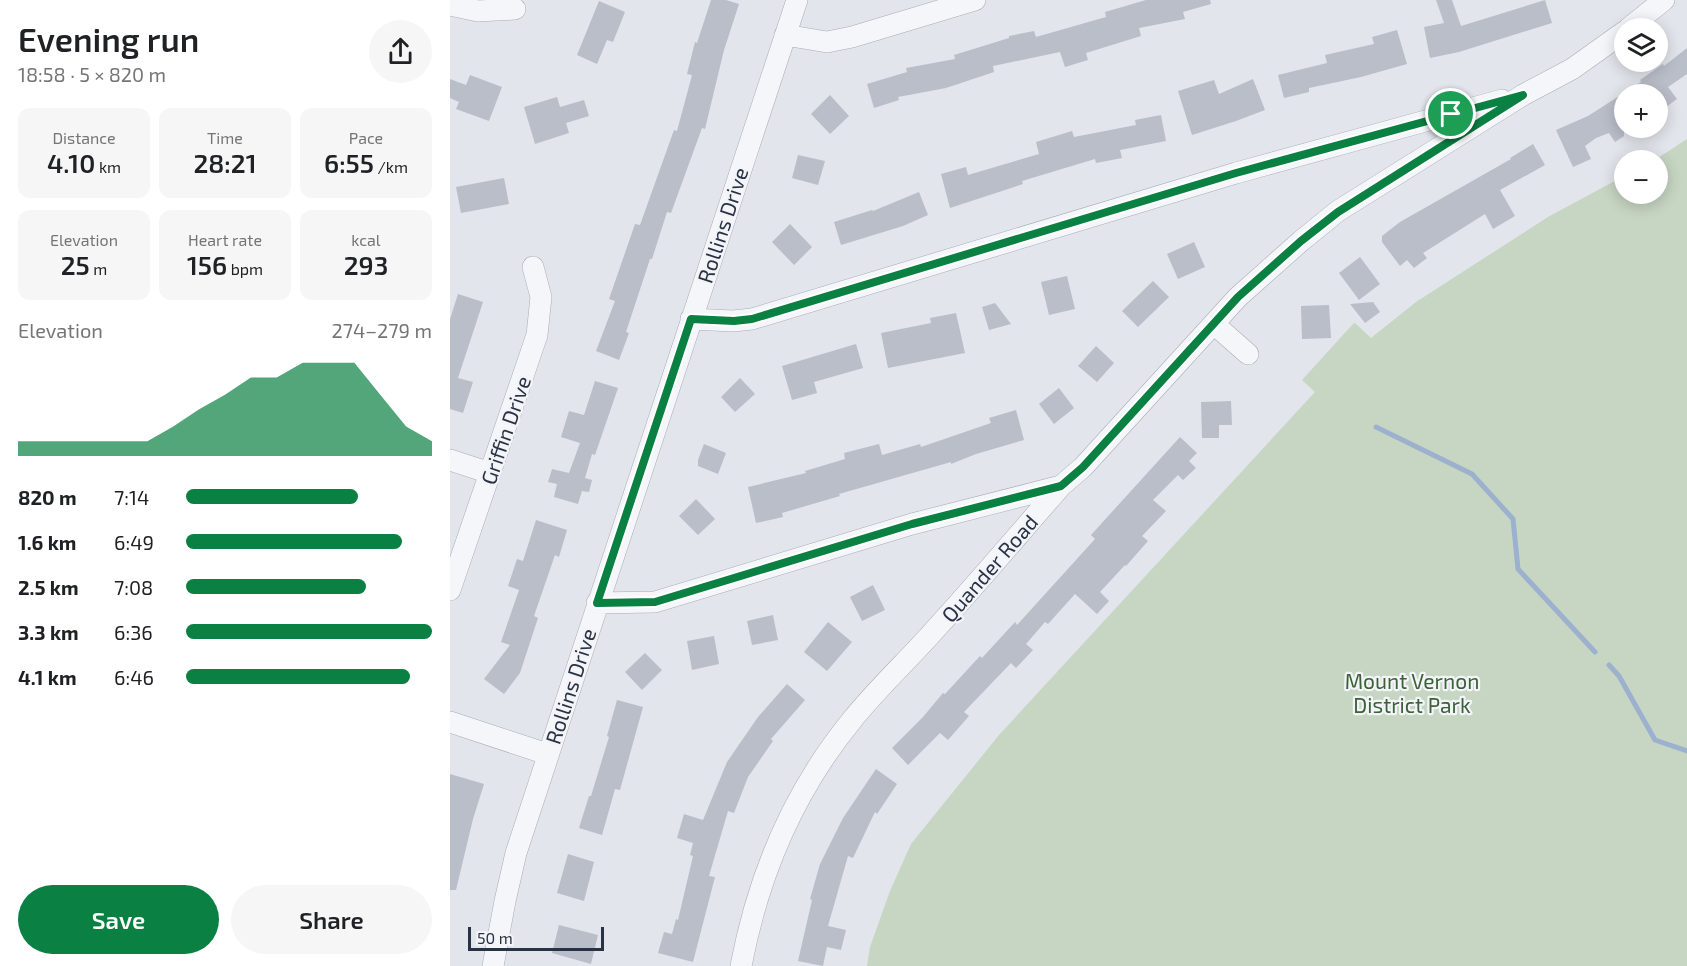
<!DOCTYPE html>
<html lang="en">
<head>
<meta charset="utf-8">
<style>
	:root { --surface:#fff; --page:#f6f6f6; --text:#202124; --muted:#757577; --accent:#0b8043 }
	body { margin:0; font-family:"Exo 2",sans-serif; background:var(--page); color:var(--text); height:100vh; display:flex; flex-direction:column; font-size:22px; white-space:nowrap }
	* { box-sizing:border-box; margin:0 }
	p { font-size:20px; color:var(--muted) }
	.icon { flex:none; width:33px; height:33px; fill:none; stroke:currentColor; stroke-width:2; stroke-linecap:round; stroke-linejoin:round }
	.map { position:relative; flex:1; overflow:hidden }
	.side { display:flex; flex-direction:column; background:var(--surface); width:450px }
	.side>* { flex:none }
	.controls { position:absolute; left:1164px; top:18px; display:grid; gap:12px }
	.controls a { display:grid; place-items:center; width:54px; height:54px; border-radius:50%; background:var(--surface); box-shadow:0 3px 15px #0003; font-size:30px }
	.scale { position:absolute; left:18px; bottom:15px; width:136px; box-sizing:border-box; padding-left:6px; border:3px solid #293244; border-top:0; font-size:16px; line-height:21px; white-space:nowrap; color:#293244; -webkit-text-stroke:4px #f2f4f8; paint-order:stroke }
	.pin { position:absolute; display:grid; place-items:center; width:51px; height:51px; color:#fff; margin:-26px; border:3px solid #fff; border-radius:50%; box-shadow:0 2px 6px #0007 }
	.round { display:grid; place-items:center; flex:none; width:63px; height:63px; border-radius:32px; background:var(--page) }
	.summary { display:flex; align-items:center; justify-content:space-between; height:102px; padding:0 18px }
	h1 { font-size:33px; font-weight:600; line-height:45px }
	.figures { display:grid; grid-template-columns:repeat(3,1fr); gap:9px; height:102px; padding:6px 18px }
	.figures div { display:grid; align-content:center; border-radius:12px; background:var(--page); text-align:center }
	.figures b { font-size:26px; font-weight:600 }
	.figures small { font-size:16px; font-weight:400 }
	.figures p { font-size:16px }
	.chart { height:168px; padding:12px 18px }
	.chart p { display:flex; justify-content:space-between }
	.chart svg { width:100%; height:108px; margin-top:6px; fill:var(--accent); opacity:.7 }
	.cta { display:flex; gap:12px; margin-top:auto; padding:12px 18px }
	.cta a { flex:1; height:69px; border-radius:36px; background:var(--accent); color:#fff; font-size:24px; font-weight:600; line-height:69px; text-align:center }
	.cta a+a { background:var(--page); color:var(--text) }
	ul { padding:0 18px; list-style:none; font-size:20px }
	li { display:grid; grid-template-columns:96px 72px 1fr; align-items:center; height:45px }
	li i { height:15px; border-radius:8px; background:var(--accent) }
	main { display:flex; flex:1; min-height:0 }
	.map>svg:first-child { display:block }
	.green { fill:#c7d5c3 }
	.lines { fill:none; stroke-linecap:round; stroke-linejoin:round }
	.stream { stroke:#9cb1cd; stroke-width:5 }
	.building { fill:#b9bec9 }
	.minor-casing { stroke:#a7acb6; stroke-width:22 }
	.minor { stroke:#f5f6f9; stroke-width:21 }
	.route-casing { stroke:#fff; stroke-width:12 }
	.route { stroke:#0b8043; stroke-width:8 }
	.labels { text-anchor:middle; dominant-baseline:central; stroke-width:4.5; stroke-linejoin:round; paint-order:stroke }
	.street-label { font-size:21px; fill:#293244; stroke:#f2f4f8 }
	.park-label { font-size:21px; fill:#3b6136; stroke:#f2f4f8 }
</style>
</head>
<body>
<main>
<section class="side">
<div class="summary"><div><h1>Evening run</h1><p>18:58 · 5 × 820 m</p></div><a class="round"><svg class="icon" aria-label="share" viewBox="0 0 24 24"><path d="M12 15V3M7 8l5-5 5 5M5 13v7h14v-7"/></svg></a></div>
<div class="figures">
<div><p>Distance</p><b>4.10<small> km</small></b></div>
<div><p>Time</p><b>28:21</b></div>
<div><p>Pace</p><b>6:55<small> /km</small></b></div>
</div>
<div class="figures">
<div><p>Elevation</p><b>25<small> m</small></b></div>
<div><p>Heart rate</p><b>156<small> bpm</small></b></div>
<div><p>kcal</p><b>293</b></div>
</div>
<div class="chart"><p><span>Elevation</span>274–279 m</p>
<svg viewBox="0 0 160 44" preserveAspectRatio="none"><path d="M0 44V38L10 38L20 38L30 38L40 38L50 38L60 32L70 25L80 19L90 12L100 12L110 6L120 6L130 6L140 19L150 32L160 38V44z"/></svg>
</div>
<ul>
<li><b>820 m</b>7:14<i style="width:70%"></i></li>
<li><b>1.6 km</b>6:49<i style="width:88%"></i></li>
<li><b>2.5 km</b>7:08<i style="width:73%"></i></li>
<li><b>3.3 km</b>6:36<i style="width:100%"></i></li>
<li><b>4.1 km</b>6:46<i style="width:91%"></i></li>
</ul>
<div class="cta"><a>Save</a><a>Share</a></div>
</section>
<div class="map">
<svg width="1237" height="966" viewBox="0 0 1237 966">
	<rect width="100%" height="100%" fill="#e2e5eb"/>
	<!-- green -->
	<path class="green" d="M1237,139V966H417L420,947L440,891L461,844L549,735L865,392L852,380L903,324L905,323L921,338L966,302L1098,217L1174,176V194H1208V160H1205Z"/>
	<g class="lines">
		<!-- stream -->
		<path class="stream" d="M926,427L1022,474L1063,519L1068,569L1145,652
			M1159,665L1169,676L1205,740L1237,751"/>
	</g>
	<!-- building -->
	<path class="building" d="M261,0H276L289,4L274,50L255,129L252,128L221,213L217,212L202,259H200L176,332L179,333L169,360L146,351L165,301L159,299L185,224L190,225L224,130L227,131L242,75L237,74L245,42L247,43Z
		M696,0H760L761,4L733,12L735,19L689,28L691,36L636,53L638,60L615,67L610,52L543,66L544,72L496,88L448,97L449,100L424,108L417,84L457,72L456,68L505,59L504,55L559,38V36L584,31L586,37L656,17L655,12Z
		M986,0H1002L1011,26L1095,0L1102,23L1009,52L980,58L974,27L994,23Z
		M149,1L175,12L163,42L157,40L147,64L127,55Z
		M947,30L957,64L911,77L859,88V92L834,98L828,75L877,63L875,55L924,44L922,37Z
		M1237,48V74L1218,87L1227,99L1208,113V94H1174V136L1165,142L1159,133L1146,138L1135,146L1141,159L1123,167L1106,130L1138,116L1191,82L1190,80L1213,64L1214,66Z
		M20,75L52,87L39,121L6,109L9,102L0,98V79L16,85Z
		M803,79L815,110L786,121L742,135L728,91L764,80L769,94Z
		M380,95L399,116L380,134L361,114Z
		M107,97L110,107L134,100L139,116L116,123L119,133L85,144L74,107Z
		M711,115L716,141L670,150L672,158L646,163L645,159L572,181L573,184L500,208L491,174L516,167L518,175L589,154L586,142L622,131L624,137L686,125L685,120Z
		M1083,144L1095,165L1050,190L1065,216L1043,229L1035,214L973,253L977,258L964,268L957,260L950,266L932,242V236L950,222L1061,159L1060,158Z
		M348,155L375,161L368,185L342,178Z
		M54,178L59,204L11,213L6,187Z
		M469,192L478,215L453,226L391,245L384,222L422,210L423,211Z
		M340,224L362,247L344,265L322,242Z
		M744,242L755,267L728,279L717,254Z
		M910,257L930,284L909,300L889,273Z
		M617,276L625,309L599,315L591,282Z
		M703,281L719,297L688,327L672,311Z
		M8,294L33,302L8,378L23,382L13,413L0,409V319Z
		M923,302L930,312L915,323L900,304Z
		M545,303L561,324L539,330L532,307Z
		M879,305L881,338L852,339L851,306Z
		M506,313L515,353L438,368L431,333L481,323L480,318Z
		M406,344L413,368L364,382L367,393L342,400L332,366Z
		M646,346L664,363L647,382L628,366Z
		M290,378L305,394L285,412L271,397Z
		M145,381L168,388L145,455L142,454L135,478L142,480L139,492L132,491L128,504L104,497L107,484L98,482L102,469L119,473L130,443L111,437L119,411L134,415Z
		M609,388L624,408L604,424L589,404Z
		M781,401L782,425H769V438H752L751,402Z
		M566,410L574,440L526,454L501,464V462L389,494L390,496L332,513L333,517L306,523L298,487L356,473L355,471L395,459L394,453L429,444L432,455L470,444L471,447L541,423L539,418Z
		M730,437L747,453L739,461L746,468L733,480L728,475L703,500L716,511L692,536L698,541L676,566L675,565L650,592L659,601L647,614L625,594L598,624L595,622L576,644L583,650L566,668L561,663L514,712L519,716L498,740L490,733L458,765L442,748L473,717L493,693L495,694L530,656L532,658L565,622L567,625L645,539L641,535Z
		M254,444L276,453L268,474L248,466V460Z
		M246,499L265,519L248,535L229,516Z
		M86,520L117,530L109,557L105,555L84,616L88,618L70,673L54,694L34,679L60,645L51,642L69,590L58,586L67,559L73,561Z
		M423,585L435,610L412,621L400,597Z
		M323,615L328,640L302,645L297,621Z
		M378,622L402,642L377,671L354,652Z
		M264,636L269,664L242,670L237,641Z
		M195,653L212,670L192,690L175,672Z
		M337,684L355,700L321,739L323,741L298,777L284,813L278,811L259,876L265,877L243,962L208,953L214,932L222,934L226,919L228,920L243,856L240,855L243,843L227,838L234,814L253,820L277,762L308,717Z
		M167,700L193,707L170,790L165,789L152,835L129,828L139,796H141L159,737L157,736Z
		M426,769L447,784L427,814L425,812L403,858L398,856L378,926L396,930L391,950L377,947L373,966L348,961L362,900L360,899L370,864L393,818Z
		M0,774L34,784L23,819L6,890H0Z
		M118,854L144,862L134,901L107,893Z
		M109,925L148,935L141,964L102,953Z"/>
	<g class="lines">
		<!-- minor casing -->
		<g class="minor-casing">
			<path id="minor" d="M0,5L28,11L65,9
				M1179,28L1214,0
				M335,35L377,42L402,37L525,0
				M241,319L283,321L302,319L786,173L1052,100
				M764,324L798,354
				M0,460L40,473
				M0,590L87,335L91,297L83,267
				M147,603L205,602L462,524L611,486
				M0,722L97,754
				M43,966L55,901L66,853L347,0
				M291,966C308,876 344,791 402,720C427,689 456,662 482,633C526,585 568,535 611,486L633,467L788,297L851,241L888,211L1073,95L1122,69L1174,32"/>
		</g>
		<!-- minor -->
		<use href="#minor" class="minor"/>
	</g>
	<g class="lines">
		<!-- route casing -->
		<g class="route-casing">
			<path id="route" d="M1073,95L888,212L851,241L788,297L633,467L611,486L462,524L205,602L147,603L241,319L284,321L302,319L786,173Z"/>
		</g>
		<!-- route -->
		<use href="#route" class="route"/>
	</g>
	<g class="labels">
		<!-- street labels -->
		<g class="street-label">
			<text transform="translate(272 225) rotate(-72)">Rollins Drive</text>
			<text transform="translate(55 430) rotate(-71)">Griffin Drive</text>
			<text transform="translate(539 568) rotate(-49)">Quander Road</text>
			<text transform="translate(120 686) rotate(-72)">Rollins Drive</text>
		</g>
		<!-- park labels -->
		<g class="park-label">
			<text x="962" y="680">Mount Vernon<tspan x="962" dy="24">District Park</tspan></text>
		</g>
	</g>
</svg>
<div class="controls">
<a><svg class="icon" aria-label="layers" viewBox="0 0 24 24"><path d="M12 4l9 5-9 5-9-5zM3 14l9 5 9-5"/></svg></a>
<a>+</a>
<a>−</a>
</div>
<div class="scale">50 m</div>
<div class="pin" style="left:1001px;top:114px;background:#1e9e55"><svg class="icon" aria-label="arrive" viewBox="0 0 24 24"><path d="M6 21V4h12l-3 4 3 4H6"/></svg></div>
</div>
</main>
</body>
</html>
